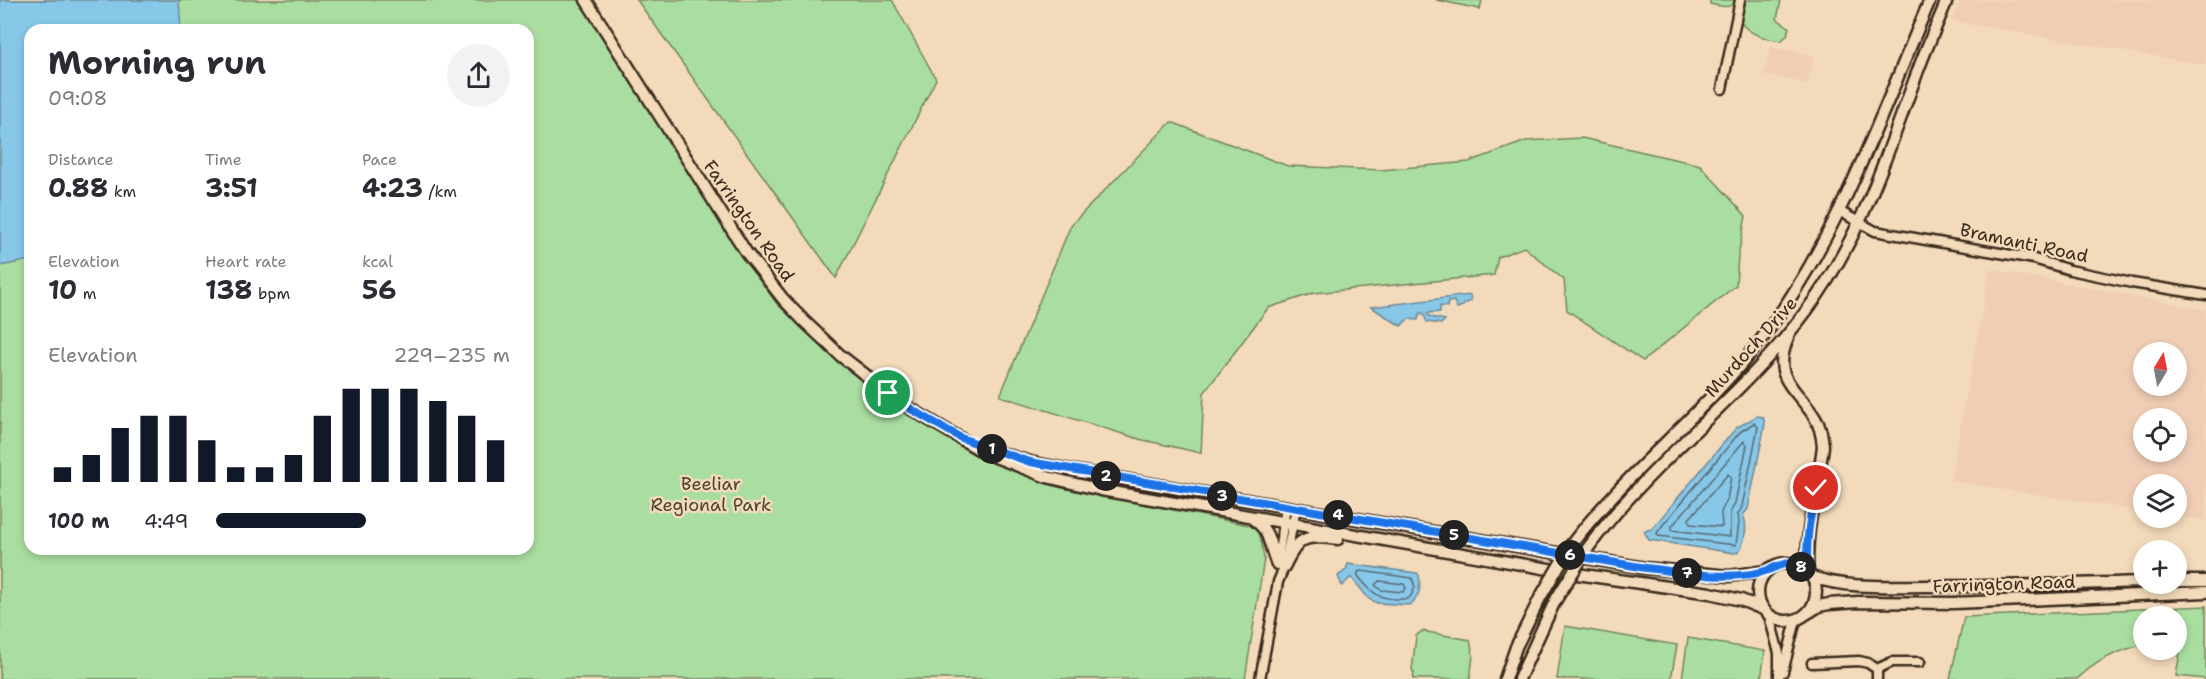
<!DOCTYPE html>
<html lang="en">
<head>
<meta charset="utf-8">
<style>
	:root { --surface:#fff; --page:#f2f2f3; --text:#2b2b33; --muted:#7c7c81; --accent:#111827 }
	body { margin:0; font-family:"Shantell Sans",sans-serif; background:var(--page); color:var(--text); height:100vh; display:flex; flex-direction:column; font-size:22px; white-space:nowrap }
	* { box-sizing:border-box; margin:0 }
	p { font-size:20px; color:var(--muted) }
	.icon { flex:none; width:33px; height:33px; fill:none; stroke:currentColor; stroke-width:2; stroke-linecap:round; stroke-linejoin:round }
	.map { position:relative; flex:1; overflow:hidden }
	.sheet { position:absolute; left:24px; top:24px; width:510px; height:531px; display:flex; flex-direction:column; background:var(--surface); border-radius:18px; box-shadow:0 3px 9px #0003 }
	.sheet>* { flex:none }
	.needle { width:39px; rotate:10deg }
	.tools { position:absolute; left:2133px; top:342px; display:grid; gap:12px }
	.tools a { display:grid; place-items:center; width:54px; height:54px; border-radius:50%; background:var(--surface); box-shadow:0 3px 9px #0003; font-size:30px }
	.pin { position:absolute; display:grid; place-items:center; width:51px; height:51px; color:#fff; margin:-26px; border:3px solid #fff; border-radius:50%; box-shadow:0 2px 6px #0007 }
	.km { position:absolute; width:30px; height:30px; margin:-15px; border-radius:50%; background:#222; color:#fff; font-size:16px; line-height:30px; text-align:center }
	.round { display:grid; place-items:center; flex:none; width:63px; height:63px; border-radius:32px; background:var(--page) }
	.overview { display:flex; align-items:center; justify-content:space-between; height:102px; padding:0 24px }
	h1 { font-size:33px; font-weight:700; line-height:45px }
	.stats { display:grid; grid-template-columns:repeat(3,1fr); gap:9px; height:102px; padding:6px 24px }
	.stats div { display:grid; align-content:center }
	.stats b { font-size:26px; font-weight:700 }
	.stats small { font-size:16px; font-weight:400 }
	.stats p { font-size:16px }
	.chart { height:168px; padding:12px 24px }
	.chart p { display:flex; justify-content:space-between }
	.chart svg { width:100%; height:108px; margin-top:6px; stroke:var(--accent); stroke-width:6 }
	ul { padding:0 24px; list-style:none; font-size:20px }
	li { display:grid; grid-template-columns:96px 72px 1fr; align-items:center; height:45px }
	li i { height:15px; border-radius:8px; background:var(--accent) }
	.map>svg:first-child { display:block }
	.built { fill:#f0ceb5; fill-rule:evenodd }
	.green { fill:#aadea0; stroke:#72845f; stroke-width:1.5; fill-rule:evenodd }
	.water { fill:#87c7e8; stroke:#698897; stroke-width:1.5 }
	.lines { fill:none; stroke-linecap:round; stroke-linejoin:round }
	.shore { stroke:#59696f; stroke-width:1.5 }
	.minor-casing { stroke:#3b2a1e; stroke-width:13 }
	.major-casing { stroke:#3b2a1e; stroke-width:15 }
	.minor { stroke:#f2daba; stroke-width:8 }
	.major { stroke:#f2daba; stroke-width:10 }
	.major-bridge-casing { stroke:#3b2a1e; stroke-width:15; stroke-linecap:butt }
	.major-bridge { stroke:#f2daba; stroke-width:10 }
	.route-casing { stroke:#fff; stroke-width:12 }
	.route { stroke:#1a73e8; stroke-width:8 }
	.labels { text-anchor:middle; dominant-baseline:central; stroke-width:5; stroke-linejoin:round; paint-order:stroke }
	.street-label { font-size:18px; fill:#3b2a1e; stroke:#f2daba }
	.park-label { font-size:18px; fill:#4c4532; stroke:#f2daba }
</style>
</head>
<body>
<div class="map">
<svg width="2206" height="679" viewBox="0 0 2206 679">
	<rect width="100%" height="100%" fill="#f2daba"/>
	<filter id="ink" filterUnits="userSpaceOnUse"><feTurbulence type="fractalNoise" baseFrequency=".0167" numOctaves="2"/><feDisplacementMap in="SourceGraphic" scale="12" xChannelSelector="R" yChannelSelector="G"/><feConvolveMatrix kernelMatrix="1 2 1 2 8 2 1 2 1" color-interpolation-filters="sRGB"/></filter>
	<g filter="url(#ink)">
		<!-- built -->
		<path class="built" d="M1960,0H2206V65L1952,21Z
			M1770,47L1814,56L1808,84L1764,75Z
			M1990,269L2206,310V520L2177,516L2176,484H2144L2143,511L1950,481ZM2144,352H2176V386H2144ZM2144,418H2176V452H2144Z"/>
		<!-- green -->
		<path class="green" d="M0,0H579L738,250L777,304L872,391L971,452L1058,487L1259,527L1264,559L1245,679H0ZM30,30H528V549H30Z
			M637,0H892L936,79L836,278Z
			M1436,0H1482L1480,9Z
			M1710,0H1737C1732,10 1719,6 1710,4Z
			M1744,0H1781L1777,19L1789,27L1787,35L1781,41C1766,39 1745,34 1739,18Z
			M1171,122L1288,166L1381,170L1469,162L1526,141L1582,138L1700,165L1746,216L1738,256L1736,285L1643,361L1567,310L1564,280L1524,247L1498,257L1494,275L1314,293L1268,308L1204,393L1201,453L1139,439L1000,396L1071,225Z
			M2206,606V679L2176,676L2181,646L2177,645L2176,616H2144L2143,645C2118,650 2096,661 2077,679H1950L1964,617Z
			M1565,626L1677,645L1671,679H1557Z
			M1422,631L1470,640L1473,655L1470,679H1413L1414,673L1412,670L1416,636Z
			M1688,638L1765,651L1761,679H1682Z"/>
		<!-- water -->
		<path class="water" d="M0,0H179L181,30H30V260L0,266Z
			M1470,295L1471,301L1464,304L1463,306L1457,308L1454,301L1448,302L1447,307L1440,306V312L1427,313L1430,317L1445,320L1441,324L1427,322L1423,313H1420L1418,320L1408,319L1401,326L1371,307Z
			M1757,416L1763,417L1765,424L1748,509L1743,515C1748,524 1745,544 1738,552L1734,553L1649,540L1644,531L1652,529L1736,428Z
			M1348,564L1417,573L1419,575C1421,588 1420,596 1410,605L1377,603L1369,599L1351,577L1342,586L1338,576L1346,570Z"/>
		<g class="lines">
			<!-- shore -->
			<path class="shore" d="M1754,423L1758,427L1742,507L1738,514L1739,522L1736,545L1658,536L1657,533L1662,526L1740,432Z
				M1744,441L1747,445L1735,503L1730,513V537L1672,530V526Z
				M1728,474L1731,477L1727,500L1721,512L1722,527L1690,524L1689,519Z
				M1361,571L1412,578L1415,587L1411,596L1407,599C1380,600 1374,596 1358,576V572Z
				M1379,581L1404,584L1406,588L1403,592L1381,590L1375,585Z"/>
			<!-- minor casing -->
			<g class="minor-casing">
				<path id="minor" d="M1722,89L1740,0
					M1839,211L1875,231L2034,259L2070,270L2132,283L2206,295
					M1277,564L1286,507
					M1769,616L1779,653V679
					M1812,663L1859,661L1868,663L1877,669V679
					M1877,669L1892,662H1920
					M1783,672L1796,620
					M1260,679L1278,582L1284,567L1296,508"/>
			</g>
			<!-- major casing -->
			<g class="major-casing">
				<path id="major" d="M586,0L746,252L783,299L804,321L841,356L889,393L911,409L985,453L1047,477L1101,490L1577,574L1710,593L1741,600L1763,609
					M1788,338C1770,379 1797,388 1815,418C1821,427 1822,437 1823,446C1818,489 1804,529 1808,572
					M1004,454L1030,462L1076,471L1645,568L1729,576L1766,571
					M1253,519C1272,532 1268,545 1277,564
					M1571,545C1627,471 1703,415 1760,341C1838,240 1880,116 1930,0
					M1588,548C1651,461 1743,397 1807,310C1861,238 1885,159 1916,76C1925,50 1937,25 1947,0
					M1758 592a29 29 0 1 1 58 0a29 29 0 1 1-58 0Z
					M1284,567C1298,537 1305,534 1338,539
					M1812,577C1848,589 1888,586 1926,586C1999,587 2071,584 2144,582
					M2176,581H2206
					M1806,614L1819,606L1829,604L1858,602L1954,603L2206,592
					M1505,679L1516,647L1540,598
					M1519,679L1555,601"/>
			</g>
			<!-- minor -->
			<use href="#minor" class="minor"/>
			<!-- major -->
			<use href="#major" class="major"/>
			<!-- major-bridge casing -->
			<g class="major-bridge-casing">
				<path id="major-bridge" d="M1540,598L1571,545
					M1555,601L1588,548"/>
			</g>
			<!-- major-bridge -->
			<use href="#major-bridge" class="major-bridge"/>
		</g>
	</g>
	<g class="lines" filter="url(#ink)">
		<!-- route casing -->
		<g class="route-casing">
			<path id="route" d="M888,393L911,409L961,438L1030,462L1646,568C1682,572 1720,580 1757,573C1778,570 1787,553 1808,572C1805,543 1810,516 1816,488"/>
		</g>
		<!-- route -->
		<use href="#route" class="route"/>
	</g>
	<g class="labels">
		<!-- street labels -->
		<g class="street-label">
			<text transform="translate(749 221) rotate(55)">Farrington Road</text>
			<text transform="translate(2024 243) rotate(12)">Bramanti Road</text>
			<text transform="translate(1751 347) rotate(-48)">Murdoch Drive</text>
			<text transform="translate(2004 584) rotate(-2)">Farrington Road</text>
		</g>
		<!-- park labels -->
		<g class="park-label">
			<text x="711" y="484">Beeliar<tspan x="711" dy="21">Regional Park</tspan></text>
		</g>
	</g>
</svg>
<div class="tools">
<a><svg class="needle" viewBox="-14 -14 28 28"><path d="M0-13l5 13h-10z" fill="#e53935"/><path d="M0 13l5-13h-10z" fill="#7c7c81"/></svg></a>
<a><svg class="icon" aria-label="locate" viewBox="0 0 24 24"><circle cx="12" cy="12" r="6"/><path d="M12 2v4M12 18v4M2 12h4M18 12h4"/></svg></a>
<a><svg class="icon" aria-label="layers" viewBox="0 0 24 24"><path d="M12 4l9 5-9 5-9-5zM3 14l9 5 9-5"/></svg></a>
<a>+</a>
<a>−</a>
</div>
<div class="pin" style="left:888px;top:393px;background:#1e9e55"><svg class="icon" aria-label="arrive" viewBox="0 0 24 24"><path d="M6 21V4h12l-3 4 3 4H6"/></svg></div>
<div class="pin" style="left:1816px;top:488px;background:#d93025"><svg class="icon" aria-label="check" viewBox="0 0 24 24"><path d="M5 12l5 5 9-10"/></svg></div>
<b class="km" style="left:992px;top:449px">1</b>
<b class="km" style="left:1106px;top:476px">2</b>
<b class="km" style="left:1222px;top:496px">3</b>
<b class="km" style="left:1338px;top:515px">4</b>
<b class="km" style="left:1454px;top:535px">5</b>
<b class="km" style="left:1570px;top:555px">6</b>
<b class="km" style="left:1687px;top:573px">7</b>
<b class="km" style="left:1801px;top:567px">8</b>
<section class="sheet">
<div class="overview"><div><h1>Morning run</h1><p>09:08</p></div><a class="round"><svg class="icon" aria-label="share" viewBox="0 0 24 24"><path d="M12 15V3M7 8l5-5 5 5M5 13v7h14v-7"/></svg></a></div>
<div class="stats">
<div><p>Distance</p><b>0.88<small> km</small></b></div>
<div><p>Time</p><b>3:51</b></div>
<div><p>Pace</p><b>4:23<small> /km</small></b></div>
</div>
<div class="stats">
<div><p>Elevation</p><b>10<small> m</small></b></div>
<div><p>Heart rate</p><b>138<small> bpm</small></b></div>
<div><p>kcal</p><b>56</b></div>
</div>
<div class="chart"><p><span>Elevation</span>229–235 m</p>
<svg viewBox="0 0 160 44" preserveAspectRatio="none"><path d="M5 44V38M15 44V33M25 44V22M35 44V17M45 44V17M55 44V27M65 44V38M75 44V38M85 44V33M95 44V17M105 44V6M115 44V6M125 44V6M135 44V11M145 44V17M155 44V27"/></svg>
</div>
<ul>
<li><b>100 m</b>4:49<i style="width:51%"></i></li>
</ul>
</section>
</div>
</body>
</html>
